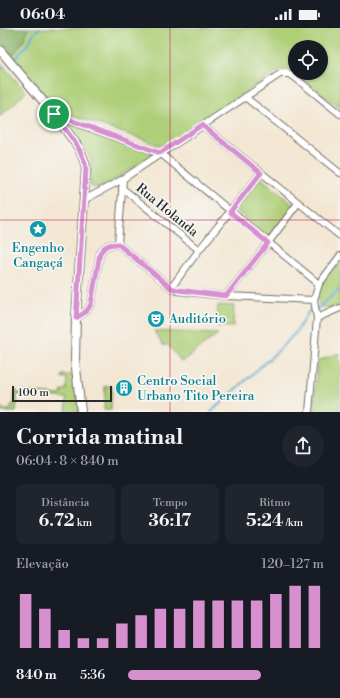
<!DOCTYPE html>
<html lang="pt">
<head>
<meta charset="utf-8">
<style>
	:root { --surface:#171b24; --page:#20242c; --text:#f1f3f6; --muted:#9ea1a6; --accent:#d690ce }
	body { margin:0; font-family:"Libre Bodoni",serif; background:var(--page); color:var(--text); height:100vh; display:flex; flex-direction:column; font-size:15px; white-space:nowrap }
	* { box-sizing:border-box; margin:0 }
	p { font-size:13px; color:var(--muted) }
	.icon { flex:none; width:22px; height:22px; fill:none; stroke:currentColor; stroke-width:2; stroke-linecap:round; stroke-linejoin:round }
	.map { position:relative; height:384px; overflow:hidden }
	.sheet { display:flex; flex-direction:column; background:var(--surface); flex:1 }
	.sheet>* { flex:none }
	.buttons { position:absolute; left:288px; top:12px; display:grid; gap:8px }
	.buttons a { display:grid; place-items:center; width:40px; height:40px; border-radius:50%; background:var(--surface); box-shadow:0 1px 3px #0004; font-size:20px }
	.scale { position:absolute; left:12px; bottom:10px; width:100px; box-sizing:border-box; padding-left:4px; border:2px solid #2b2b2b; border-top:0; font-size:11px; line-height:14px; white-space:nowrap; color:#2b2b2b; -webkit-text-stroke:3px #f6f6f2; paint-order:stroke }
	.pin { position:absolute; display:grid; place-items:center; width:34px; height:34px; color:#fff; margin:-17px; border:2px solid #fff; border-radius:50%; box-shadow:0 1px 4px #0007 }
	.round { display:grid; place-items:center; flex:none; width:42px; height:42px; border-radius:21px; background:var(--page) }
	.head { display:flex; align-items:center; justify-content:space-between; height:68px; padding:0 16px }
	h1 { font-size:22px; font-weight:700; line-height:30px }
	.figures { display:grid; grid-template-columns:repeat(3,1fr); gap:6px; height:68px; padding:4px 16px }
	.figures div { display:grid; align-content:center; border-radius:8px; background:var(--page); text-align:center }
	.figures b { font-size:17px; font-weight:700 }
	.figures small { font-size:11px; font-weight:400 }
	.figures p { font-size:11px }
	.chart { height:112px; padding:8px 16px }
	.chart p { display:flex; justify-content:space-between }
	.chart svg { width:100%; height:72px; margin-top:4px; stroke:var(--accent); stroke-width:6 }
	ul { padding:0 16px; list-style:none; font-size:13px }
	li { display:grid; grid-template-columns:64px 48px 1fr; align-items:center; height:30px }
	li i { height:10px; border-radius:5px; background:var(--accent) }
	.status { display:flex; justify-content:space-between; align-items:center; height:28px; padding:0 20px; background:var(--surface); direction:ltr }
	.status svg { height:11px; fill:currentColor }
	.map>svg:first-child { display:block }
	.green { fill:#aecf78; stroke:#6c7d52; fill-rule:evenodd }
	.forest { fill:#8ab268; stroke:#5a6e4a }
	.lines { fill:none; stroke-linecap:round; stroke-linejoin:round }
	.stream { stroke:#53a5ce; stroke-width:2 }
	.minor-casing { stroke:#716d66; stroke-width:8 }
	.tertiary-casing { stroke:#716d66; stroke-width:10 }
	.minor { stroke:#fff; stroke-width:6 }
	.tertiary { stroke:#fff; stroke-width:8 }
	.route-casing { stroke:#fff; stroke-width:8 }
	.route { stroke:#d690ce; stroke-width:5 }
	.grid { fill:none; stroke:#c2185b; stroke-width:1; stroke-opacity:0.55 }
	.labels { text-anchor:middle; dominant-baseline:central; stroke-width:3.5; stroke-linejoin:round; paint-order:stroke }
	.street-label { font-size:13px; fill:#2b2b2b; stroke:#f6f6f2 }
	.culture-label { font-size:13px; fill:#0d838f; stroke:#f6f6f2; text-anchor:start }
</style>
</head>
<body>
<div class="status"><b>06:04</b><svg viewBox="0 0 49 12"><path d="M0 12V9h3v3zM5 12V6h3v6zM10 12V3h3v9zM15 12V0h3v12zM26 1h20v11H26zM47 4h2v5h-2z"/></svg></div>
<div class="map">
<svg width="340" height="384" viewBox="0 0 340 384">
	<rect width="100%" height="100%" fill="#f6f6f2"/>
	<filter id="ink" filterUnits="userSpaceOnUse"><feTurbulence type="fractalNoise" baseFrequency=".025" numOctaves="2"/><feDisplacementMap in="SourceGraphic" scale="8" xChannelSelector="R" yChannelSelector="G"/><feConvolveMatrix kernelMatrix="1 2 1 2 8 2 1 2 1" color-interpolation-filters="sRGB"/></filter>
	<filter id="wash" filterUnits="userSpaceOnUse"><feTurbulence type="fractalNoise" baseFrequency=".012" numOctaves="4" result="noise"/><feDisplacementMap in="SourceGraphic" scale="16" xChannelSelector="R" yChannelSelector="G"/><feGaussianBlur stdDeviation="0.9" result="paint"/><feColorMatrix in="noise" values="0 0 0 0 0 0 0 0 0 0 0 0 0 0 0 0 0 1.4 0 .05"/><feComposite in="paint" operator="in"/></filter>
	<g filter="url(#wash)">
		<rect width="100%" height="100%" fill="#f3e7d3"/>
		<!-- green -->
		<path class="green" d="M28,0H340V80L296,46C289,42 284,41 277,44L162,118L65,85V80L60,76L52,78L12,28L23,13ZM295,19H321V45H295Z
			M0,34L26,64L0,89Z
			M69,95L154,125L106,158L100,160L92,159L90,155L91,131L69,98Z
			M261,150L295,178L269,210L235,182Z
			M340,234V277C332,280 328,281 320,278C312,262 330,246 340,234Z
			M218,277L234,278L233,299L216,298Z
			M154,303L218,306L182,334L167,316L164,318Z
			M340,325V384H314L317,333Z
			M62,347H73L80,384H66L67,370L18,366L16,384H0V381L11,382V377L14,376L15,363L61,367L62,362H66L67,350H62Z
			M105,358H112L111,382H104Z"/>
		<!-- forest -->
		<path class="forest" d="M0,0H28L23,13L12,28L0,14Z"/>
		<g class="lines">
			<!-- stream -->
			<path class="stream" d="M15,31L28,16L33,6L40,0
				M0,41L5,39
				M211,384L281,320L296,304L309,283L318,280L340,261"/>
		</g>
	</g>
	<g filter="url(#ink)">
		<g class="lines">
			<!-- minor casing -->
			<g class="minor-casing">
				<path id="minor" d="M245,69L340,145
					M54,87L160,125L319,256
					M202,97L340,208
					M122,160L199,222
					M84,172L123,151
					M171,260L199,222L261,145
					M226,268L268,215L298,175
					M314,272L226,268L178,263L171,260L118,216L123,151L280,46H288L293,48L340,86
					M76,290C83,286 88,283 91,276L100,225C105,217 109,216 118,216
					M317,290L340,280
					M309,384L317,290L314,272L319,256L340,228"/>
			</g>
			<!-- tertiary casing -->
			<g class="tertiary-casing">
				<path id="tertiary" d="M0,22L54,86L79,120L84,132L86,140L76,290L75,331L81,384"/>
			</g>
			<!-- minor -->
			<use href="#minor" class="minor"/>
			<!-- tertiary -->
			<use href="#tertiary" class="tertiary"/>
		</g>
	</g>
	<g class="lines" filter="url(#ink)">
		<!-- route casing -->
		<g class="route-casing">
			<path id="route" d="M54,86L160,125L202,97L261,145L230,184L268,215L226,268L178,262L171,260L118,216C109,216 105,217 100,225L91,276C88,283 83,286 76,290L86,140C82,119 66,103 54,86Z"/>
		</g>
		<!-- route -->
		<use href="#route" class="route"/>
	</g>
	<!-- grid -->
	<path class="grid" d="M170,0V384M0,192H340"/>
	<!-- icons -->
	<defs>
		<g id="sight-disc" transform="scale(0.9)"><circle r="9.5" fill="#0f9aa8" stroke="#f6f6f2"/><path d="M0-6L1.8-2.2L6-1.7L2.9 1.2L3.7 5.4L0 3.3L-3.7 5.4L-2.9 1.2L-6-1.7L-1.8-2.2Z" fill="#fff"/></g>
		<g id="theatre-disc" transform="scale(0.9)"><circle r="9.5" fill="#0f9aa8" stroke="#f6f6f2"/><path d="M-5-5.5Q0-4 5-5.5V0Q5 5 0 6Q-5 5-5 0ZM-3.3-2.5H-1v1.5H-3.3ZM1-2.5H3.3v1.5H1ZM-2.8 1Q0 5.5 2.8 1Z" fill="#fff"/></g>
		<g id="building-disc" transform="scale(0.9)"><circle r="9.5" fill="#0f9aa8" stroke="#f6f6f2"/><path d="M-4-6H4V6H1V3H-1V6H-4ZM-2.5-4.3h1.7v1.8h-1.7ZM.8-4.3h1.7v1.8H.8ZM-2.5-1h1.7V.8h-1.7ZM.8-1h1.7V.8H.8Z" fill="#fff"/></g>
	</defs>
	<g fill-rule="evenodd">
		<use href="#sight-disc" x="38" y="201"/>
		<use href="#theatre-disc" x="156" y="291"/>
		<use href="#building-disc" x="124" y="360"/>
	</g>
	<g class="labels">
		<!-- street labels -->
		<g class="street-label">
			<text transform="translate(167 182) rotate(39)">Rua Holanda</text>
		</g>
		<!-- culture labels -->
		<g class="culture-label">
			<text x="38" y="220" text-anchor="middle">Engenho<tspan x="38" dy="15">Cangaçá</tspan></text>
			<text x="169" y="291">Auditório</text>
			<text x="137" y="353">Centro Social<tspan x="137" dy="15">Urbano Tito Pereira</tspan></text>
		</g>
	</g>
</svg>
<div class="buttons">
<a><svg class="icon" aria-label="locate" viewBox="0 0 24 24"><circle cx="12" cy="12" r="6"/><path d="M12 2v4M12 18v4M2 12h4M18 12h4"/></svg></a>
</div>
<div class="scale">100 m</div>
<div class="pin" style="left:54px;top:86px;background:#1e9e55"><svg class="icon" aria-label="arrive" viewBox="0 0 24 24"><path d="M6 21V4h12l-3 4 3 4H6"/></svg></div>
</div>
<section class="sheet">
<div class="head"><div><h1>Corrida matinal</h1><p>06:04 · 8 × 840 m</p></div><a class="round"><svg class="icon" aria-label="share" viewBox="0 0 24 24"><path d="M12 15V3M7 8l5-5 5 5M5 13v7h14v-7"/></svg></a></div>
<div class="figures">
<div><p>Distância</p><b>6.72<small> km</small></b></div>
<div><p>Tempo</p><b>36:17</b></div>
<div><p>Ritmo</p><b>5:24<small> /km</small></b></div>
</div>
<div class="chart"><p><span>Elevação</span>120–127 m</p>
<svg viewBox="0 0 160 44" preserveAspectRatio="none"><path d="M5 44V11M15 44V20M25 44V33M35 44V38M45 44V38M55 44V29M65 44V24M75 44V20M85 44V20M95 44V15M105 44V15M115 44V15M125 44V15M135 44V11M145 44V6M155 44V6"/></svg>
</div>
<ul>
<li><b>840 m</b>5:36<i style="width:68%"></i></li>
</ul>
</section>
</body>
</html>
